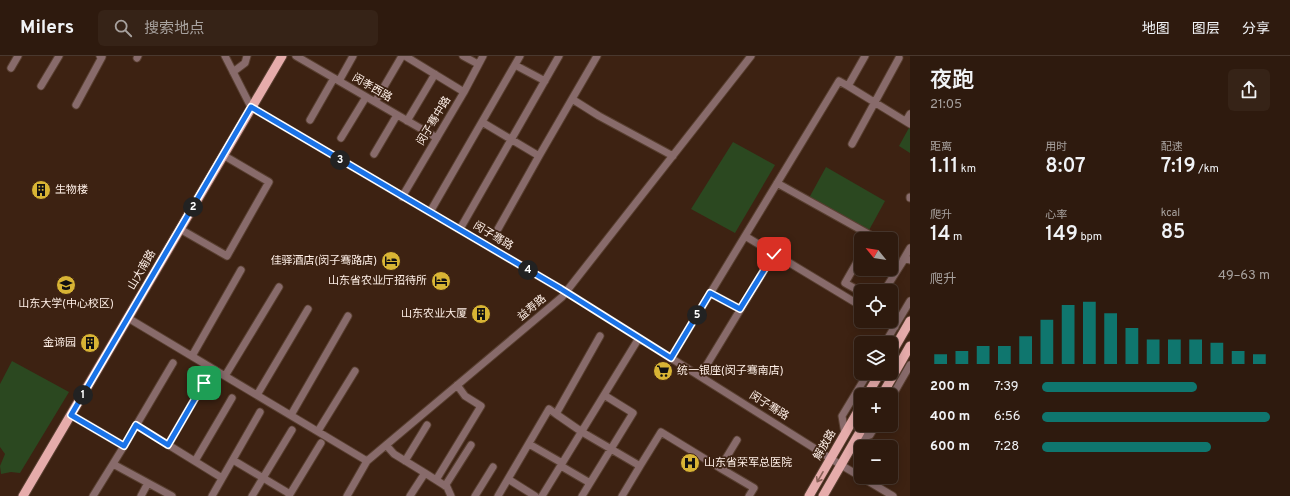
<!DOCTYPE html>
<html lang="zh">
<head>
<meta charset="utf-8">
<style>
	:root { --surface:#2e1a0e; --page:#362317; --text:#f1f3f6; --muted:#a7a19e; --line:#49382e; --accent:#0f766e }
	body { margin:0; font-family:Overpass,"Noto Sans SC",sans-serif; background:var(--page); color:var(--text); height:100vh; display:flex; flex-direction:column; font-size:15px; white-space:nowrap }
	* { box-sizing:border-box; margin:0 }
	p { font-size:13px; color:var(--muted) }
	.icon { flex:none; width:22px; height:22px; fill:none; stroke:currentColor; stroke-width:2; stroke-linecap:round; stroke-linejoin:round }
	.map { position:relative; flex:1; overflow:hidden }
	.panel { display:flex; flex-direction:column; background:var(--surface); width:380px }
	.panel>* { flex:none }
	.needle { width:26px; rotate:300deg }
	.controls { position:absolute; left:854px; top:176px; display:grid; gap:8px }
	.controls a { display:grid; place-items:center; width:44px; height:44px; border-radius:6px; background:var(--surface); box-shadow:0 2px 10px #0003,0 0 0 1px var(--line); font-size:20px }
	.pin { position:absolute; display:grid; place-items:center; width:34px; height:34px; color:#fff; margin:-17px; border-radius:8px; box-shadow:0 2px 6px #0006 }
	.km { position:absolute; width:20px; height:20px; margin:-10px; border-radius:50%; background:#222; color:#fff; font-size:11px; line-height:20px; text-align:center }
	.round { display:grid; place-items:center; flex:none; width:42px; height:42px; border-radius:6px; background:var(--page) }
	.summary { display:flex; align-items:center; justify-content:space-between; height:68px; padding:0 20px }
	h1 { font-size:22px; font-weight:600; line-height:30px }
	.figures { display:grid; grid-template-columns:repeat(3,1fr); gap:6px; height:68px; padding:4px 20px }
	.figures div { display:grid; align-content:center }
	.figures b { font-size:20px; font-weight:600 }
	.figures small { font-size:11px; font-weight:400 }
	.figures p { font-size:11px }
	.chart { height:112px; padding:8px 20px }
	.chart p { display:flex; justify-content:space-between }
	.chart svg { width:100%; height:72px; margin-top:4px; stroke:var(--accent); stroke-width:6 }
	ul { padding:0 20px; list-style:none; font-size:13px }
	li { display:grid; grid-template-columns:64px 48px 1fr; align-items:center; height:30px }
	li i { height:10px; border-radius:5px; background:var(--accent) }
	header { display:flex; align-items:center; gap:24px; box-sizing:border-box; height:56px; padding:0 20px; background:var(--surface); border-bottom:1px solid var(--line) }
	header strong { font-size:19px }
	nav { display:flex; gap:22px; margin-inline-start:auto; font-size:14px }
	.search { width:280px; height:36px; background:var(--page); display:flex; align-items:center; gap:10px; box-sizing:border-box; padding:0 14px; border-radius:6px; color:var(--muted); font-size:15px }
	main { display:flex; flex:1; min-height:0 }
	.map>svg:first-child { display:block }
	.green { fill:#2b4820 }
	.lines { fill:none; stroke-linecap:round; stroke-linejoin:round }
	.minor-casing { stroke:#583f30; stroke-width:9 }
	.major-casing { stroke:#583f30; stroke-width:11 }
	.minor { stroke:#886b6b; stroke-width:7 }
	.major { stroke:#e6acab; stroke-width:9 }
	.oneway { stroke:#896057 }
	.route-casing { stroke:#fff; stroke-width:8 }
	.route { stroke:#1a73e8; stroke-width:5 }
	.labels { text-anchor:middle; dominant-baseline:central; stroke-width:3.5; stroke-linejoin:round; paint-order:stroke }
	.street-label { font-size:11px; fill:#feefe7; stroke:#3d2212 }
	.poi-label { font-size:11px; fill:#feefe7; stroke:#3d2212; text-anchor:end }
</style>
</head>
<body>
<header>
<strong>Milers</strong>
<div class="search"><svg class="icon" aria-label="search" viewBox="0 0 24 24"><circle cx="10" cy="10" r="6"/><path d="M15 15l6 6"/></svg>搜索地点</div>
<nav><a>地图</a><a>图层</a><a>分享</a></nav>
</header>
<main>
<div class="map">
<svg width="910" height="440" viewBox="0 0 910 440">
	<rect width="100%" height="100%" fill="#3d2212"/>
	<!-- green -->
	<path class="green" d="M910,70V97L899,90Z
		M733,86L775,109L735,177L691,153Z
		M826,111L885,145L868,176L809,142Z
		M12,305L69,336L20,417L11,416L1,418L0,410L5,398L0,391V328Z"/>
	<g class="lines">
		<!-- minor casing -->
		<g class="minor-casing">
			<path id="minor" d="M225,0L251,51L566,236L841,409L893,440
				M296,0L437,82
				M405,0L464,36
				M463,0L478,8
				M597,0L572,43L599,60L673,100
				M137,2L138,0
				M515,9L545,25
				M11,12L18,0
				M233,16L245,7L247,0
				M339,25L353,0
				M41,30L59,0
				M848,30L910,68
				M375,46L402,0
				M76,49L102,1L100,0
				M310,64L334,22
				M407,65L435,18
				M906,65L910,58
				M482,66L539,100L498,173
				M341,82L366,41
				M852,88L899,2
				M374,98L397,59
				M539,100L572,43
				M777,127L872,180L870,183
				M402,141L464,36L483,0
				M910,141V142
				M430,156L520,0
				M180,173L227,200L269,126L223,99
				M460,173L559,0
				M745,180L861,250
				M861,199L845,227L861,236
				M903,204L910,192
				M884,235L905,202L910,204
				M710,237L740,253
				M128,262L367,405
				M885,265L895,271
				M885,287L910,245
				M192,300L241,214
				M671,302L839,25L848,30L865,0
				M225,320L279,231
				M700,320L774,198
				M257,339L308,253
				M891,342L910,309
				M556,358L582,376L640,410L661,376L720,412
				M71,359L124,390L173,307
				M291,359L348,260
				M136,369L222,422
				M318,375L355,315
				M845,378L842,360L868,317
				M737,384L720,412L754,432L749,440
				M856,384L870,379L876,369
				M529,388L562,407
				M168,389L204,327
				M386,389L394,398L425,417
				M233,404L290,438L289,440
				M195,405L232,342
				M405,405L427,369
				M113,408L172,440
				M561,410L590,427
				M508,423L535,440
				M436,424L481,350L465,340L457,329
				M445,430L471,389
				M290,438L321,387
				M93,440L124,390
				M141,440L148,427
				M212,440L260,356
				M252,440L292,374
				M347,440L367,405L562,241L751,0
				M410,440L425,417L447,431L451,440
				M475,440L493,411
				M498,440L549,353L556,358L600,280
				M542,440L639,282
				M582,440L633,357L604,339
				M622,440L640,410"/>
		</g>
		<!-- major casing -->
		<g class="major-casing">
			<path id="major" d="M891,298L910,265
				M867,339L880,317
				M882,339L910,290
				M23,440L282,0
				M809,440L861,350
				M823,440L864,369"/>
		</g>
		<!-- minor -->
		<use href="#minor" class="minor"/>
		<!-- major -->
		<use href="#major" class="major"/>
	</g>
	<!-- one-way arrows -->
	<defs><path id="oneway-shaft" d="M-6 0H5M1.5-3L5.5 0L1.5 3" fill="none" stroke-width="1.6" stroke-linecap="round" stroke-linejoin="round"/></defs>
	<use class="oneway" href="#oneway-shaft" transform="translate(820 421) rotate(120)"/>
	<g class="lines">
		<!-- route casing -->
		<g class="route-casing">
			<path id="route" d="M204,327L168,389L136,369L124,390L71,359L251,51L561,233L671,302L710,237L740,253L774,198"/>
		</g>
		<!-- route -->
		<use href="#route" class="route"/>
	</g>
	<!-- icons -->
	<defs>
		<g id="building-disc" transform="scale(1)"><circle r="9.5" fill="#d8b434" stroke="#3d2212"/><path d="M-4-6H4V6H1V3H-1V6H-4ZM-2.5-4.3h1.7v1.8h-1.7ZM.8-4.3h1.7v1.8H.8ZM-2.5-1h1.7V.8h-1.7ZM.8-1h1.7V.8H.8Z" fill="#111"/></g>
		<g id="hotel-disc" transform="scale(1)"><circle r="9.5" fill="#d8b434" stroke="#3d2212"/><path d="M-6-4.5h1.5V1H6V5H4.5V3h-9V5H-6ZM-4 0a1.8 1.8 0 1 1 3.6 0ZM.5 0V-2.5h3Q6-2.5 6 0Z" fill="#111"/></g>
		<g id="university-disc" transform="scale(1)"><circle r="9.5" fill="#d8b434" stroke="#3d2212"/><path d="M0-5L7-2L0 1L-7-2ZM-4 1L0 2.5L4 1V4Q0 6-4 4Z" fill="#111"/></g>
		<g id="supermarket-disc" transform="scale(1)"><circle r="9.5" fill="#d8b434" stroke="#3d2212"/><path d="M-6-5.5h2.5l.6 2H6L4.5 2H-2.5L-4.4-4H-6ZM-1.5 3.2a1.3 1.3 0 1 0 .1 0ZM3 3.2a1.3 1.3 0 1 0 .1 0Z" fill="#111"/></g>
		<g id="hospital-disc" transform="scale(1)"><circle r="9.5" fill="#d8b434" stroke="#3d2212"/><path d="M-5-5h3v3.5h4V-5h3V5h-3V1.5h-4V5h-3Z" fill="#111"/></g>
	</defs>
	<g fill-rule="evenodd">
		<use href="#building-disc" x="41" y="134"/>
		<use href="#hotel-disc" x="391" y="205"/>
		<use href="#hotel-disc" x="441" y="225"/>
		<use href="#university-disc" x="66" y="229"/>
		<use href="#building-disc" x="481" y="258"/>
		<use href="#building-disc" x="90" y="287"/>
		<use href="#supermarket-disc" x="663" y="315"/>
		<use href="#hospital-disc" x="690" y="407"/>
	</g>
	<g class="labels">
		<!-- street labels -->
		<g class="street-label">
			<text transform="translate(372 32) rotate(30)">闵孝西路</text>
			<text transform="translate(434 65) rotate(-59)">闵子骞中路</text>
			<text transform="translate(493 180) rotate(31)">闵子骞路</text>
			<text transform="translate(142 214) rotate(-60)">山大南路</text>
			<text transform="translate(532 252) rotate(-40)">益寿路</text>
			<text transform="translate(769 350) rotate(32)">闵子骞路</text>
			<text transform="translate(825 389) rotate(-60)">解放路</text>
		</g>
		<!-- poi labels -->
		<g class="poi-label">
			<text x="55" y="134" text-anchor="start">生物楼</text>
			<text x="377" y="205">佳驿酒店(闵子骞路店)</text>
			<text x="427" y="225">山东省农业厅招待所</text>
			<text x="66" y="248" text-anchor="middle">山东大学(中心校区)</text>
			<text x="467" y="258">山东农业大厦</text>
			<text x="76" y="287">金谛园</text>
			<text x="677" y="315" text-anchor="start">统一银座(闵子骞南店)</text>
			<text x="704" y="407" text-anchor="start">山东省荣军总医院</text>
		</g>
	</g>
</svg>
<div class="controls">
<a><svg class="needle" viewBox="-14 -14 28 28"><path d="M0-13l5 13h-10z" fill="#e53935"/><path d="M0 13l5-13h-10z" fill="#a7a19e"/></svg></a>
<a><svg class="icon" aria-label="locate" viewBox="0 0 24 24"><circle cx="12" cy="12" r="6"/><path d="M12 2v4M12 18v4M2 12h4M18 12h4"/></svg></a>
<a><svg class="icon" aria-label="layers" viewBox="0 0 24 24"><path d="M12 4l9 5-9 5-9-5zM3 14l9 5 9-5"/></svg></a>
<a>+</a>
<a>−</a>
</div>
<div class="pin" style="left:204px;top:327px;background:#1e9e55"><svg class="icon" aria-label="arrive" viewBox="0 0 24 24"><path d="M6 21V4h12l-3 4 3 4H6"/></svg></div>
<div class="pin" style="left:774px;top:198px;background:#d93025"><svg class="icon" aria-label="check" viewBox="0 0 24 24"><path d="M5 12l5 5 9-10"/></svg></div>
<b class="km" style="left:83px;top:339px">1</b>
<b class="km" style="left:193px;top:151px">2</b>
<b class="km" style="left:340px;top:104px">3</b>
<b class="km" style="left:528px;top:214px">4</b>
<b class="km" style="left:697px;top:259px">5</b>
</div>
<section class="panel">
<div class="summary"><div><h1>夜跑</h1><p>21:05</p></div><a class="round"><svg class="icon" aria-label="share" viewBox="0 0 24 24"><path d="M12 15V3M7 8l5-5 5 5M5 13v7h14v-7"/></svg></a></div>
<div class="figures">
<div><p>距离</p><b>1.11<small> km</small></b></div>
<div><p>用时</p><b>8:07</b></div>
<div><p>配速</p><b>7:19<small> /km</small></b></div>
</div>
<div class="figures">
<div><p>爬升</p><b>14<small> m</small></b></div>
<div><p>心率</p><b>149<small> bpm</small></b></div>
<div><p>kcal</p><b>85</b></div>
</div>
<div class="chart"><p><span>爬升</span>49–63 m</p>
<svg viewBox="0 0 160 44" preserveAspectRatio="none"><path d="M5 44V38M15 44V36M25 44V33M35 44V33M45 44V27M55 44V17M65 44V8M75 44V6M85 44V13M95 44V22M105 44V29M115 44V29M125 44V29M135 44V31M145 44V36M155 44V38"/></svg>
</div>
<ul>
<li><b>200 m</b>7:39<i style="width:68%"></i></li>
<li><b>400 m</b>6:56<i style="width:100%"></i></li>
<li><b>600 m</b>7:28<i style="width:74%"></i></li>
</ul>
</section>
</main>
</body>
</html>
